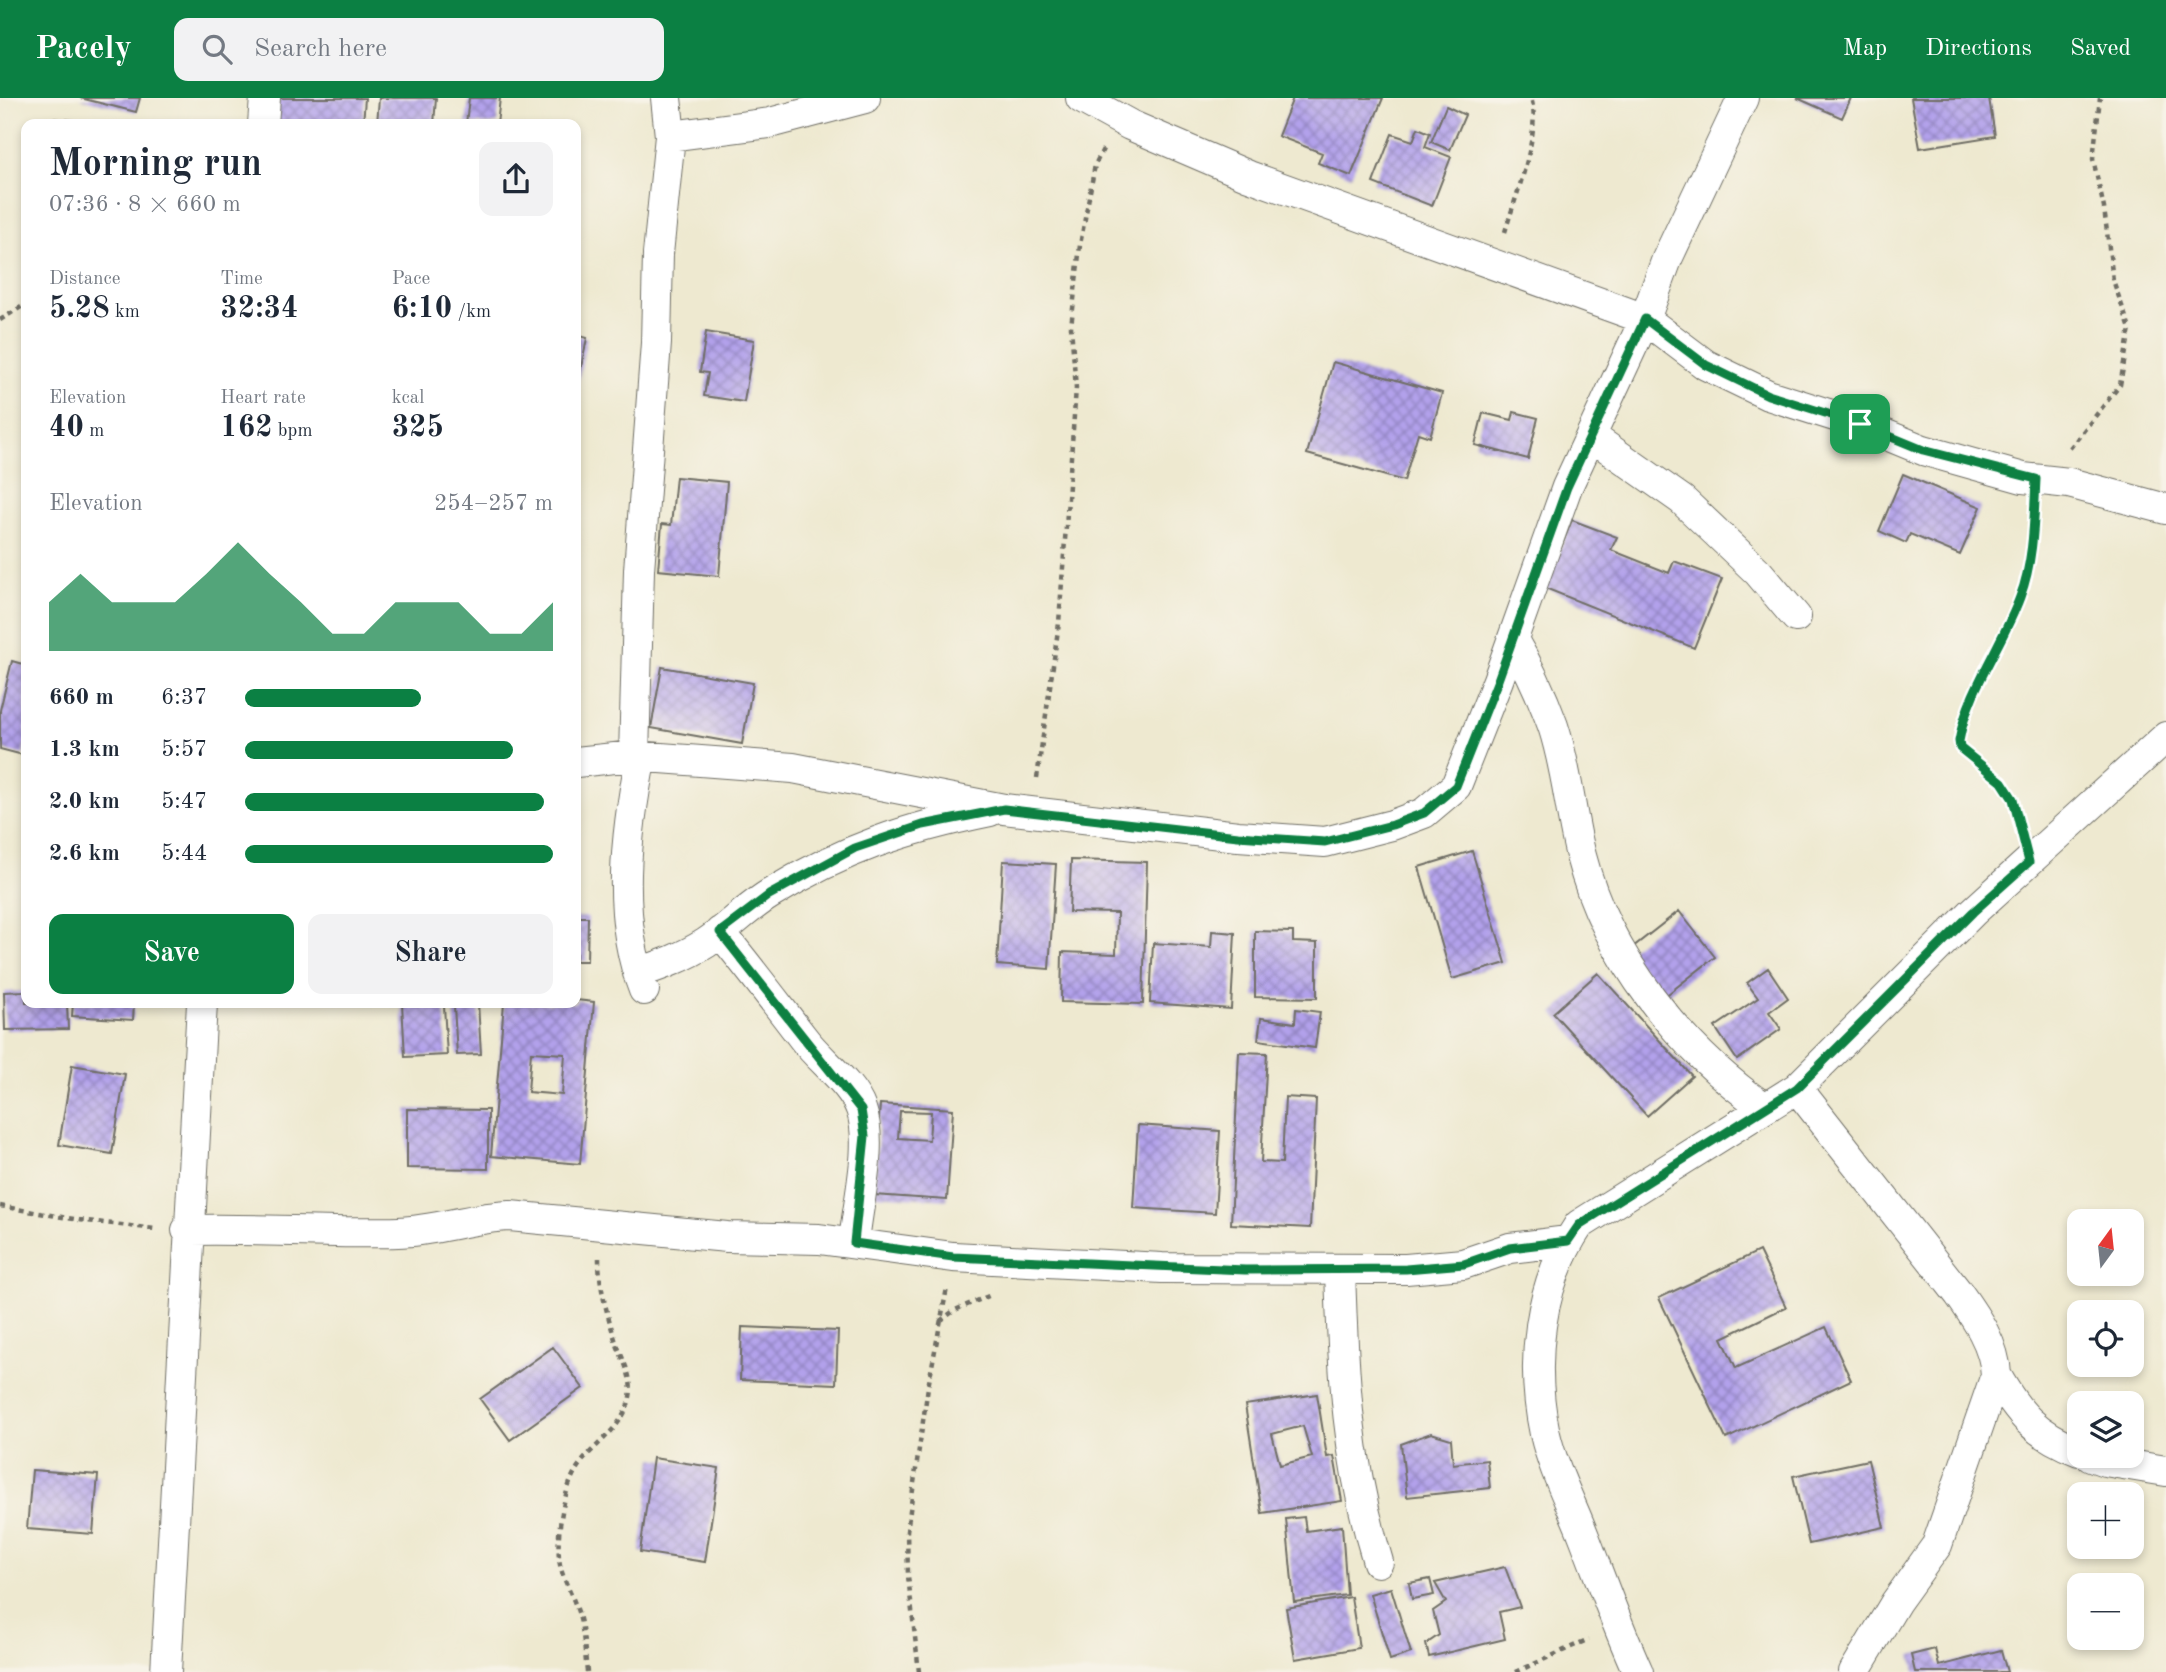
<!DOCTYPE html>
<html lang="en">
<head>
<meta charset="utf-8">
<style>
	:root { --surface:#fff; --page:#f2f2f3; --text:#1f2937; --muted:#747a83; --accent:#0b8043 }
	body { margin:0; font-family:"Old Standard TT",serif; background:var(--page); color:var(--text); height:100vh; display:flex; flex-direction:column; font-size:26px; white-space:nowrap }
	* { box-sizing:border-box; margin:0 }
	p { font-size:23px; color:var(--muted) }
	.icon { flex:none; width:38px; height:38px; fill:none; stroke:currentColor; stroke-width:2; stroke-linecap:round; stroke-linejoin:round }
	.map { position:relative; flex:1; overflow:hidden }
	.side { position:absolute; left:21px; top:21px; width:560px; height:889px; display:flex; flex-direction:column; background:var(--surface); border-radius:14px; box-shadow:0 4px 10px #0003 }
	.side>* { flex:none }
	.needle { width:46px; rotate:15deg }
	.controls { position:absolute; left:2067px; top:1111px; display:grid; gap:14px }
	.controls a { display:grid; place-items:center; width:77px; height:77px; border-radius:14px; background:var(--surface); box-shadow:0 4px 10px #0003; font-size:35px }
	.pin { position:absolute; display:grid; place-items:center; width:60px; height:60px; color:#fff; margin:-30px; border-radius:14px; box-shadow:0 4px 10px #0006 }
	.round { display:grid; place-items:center; flex:none; width:74px; height:74px; border-radius:14px; background:var(--page) }
	.overview { display:flex; align-items:center; justify-content:space-between; height:119px; padding:0 28px }
	h1 { font-size:38px; font-weight:600; line-height:52px }
	.figures { display:grid; grid-template-columns:repeat(3,1fr); gap:10px; height:119px; padding:7px 28px }
	.figures div { display:grid; align-content:center }
	.figures b { font-size:30px; font-weight:600 }
	.figures small { font-size:19px; font-weight:400 }
	.figures p { font-size:19px }
	.chart { height:196px; padding:14px 28px }
	.chart p { display:flex; justify-content:space-between }
	.chart svg { width:100%; height:126px; margin-top:7px; fill:var(--accent); opacity:.7 }
	.action { display:flex; gap:14px; margin-top:auto; padding:14px 28px }
	.action a { flex:1; height:80px; border-radius:14px; background:var(--accent); color:#fff; font-size:28px; font-weight:600; line-height:80px; text-align:center }
	.action a+a { background:var(--page); color:var(--text) }
	ul { padding:0 28px; list-style:none; font-size:23px }
	li { display:grid; grid-template-columns:112px 84px 1fr; align-items:center; height:52px }
	li i { height:18px; border-radius:9px; background:var(--accent) }
	header { display:flex; align-items:center; gap:42px; box-sizing:border-box; height:98px; padding:0 35px; background:var(--accent); color:#fff }
	header strong { font-size:33px }
	nav { display:flex; gap:38px; margin-inline-start:auto; font-size:24px }
	.search { width:490px; height:63px; background:var(--page); display:flex; align-items:center; gap:18px; box-sizing:border-box; padding:0 24px; border-radius:14px; color:var(--muted); font-size:26px }
	.map>svg:first-child { display:block }
	.building { fill:url(#building-cross-hatch); fill-rule:evenodd }
	.lines { fill:none; stroke-linecap:round; stroke-linejoin:round }
	.minor-casing { stroke:#6f6e65; stroke-width:32 }
	.path { stroke:#6f6e65; stroke-width:4.5; stroke-dasharray:5 5; stroke-linecap:butt }
	.minor { stroke:#fff; stroke-width:30 }
	.route-casing { stroke:#fff; stroke-width:14 }
	.route { stroke:#0b8043; stroke-width:9 }
</style>
</head>
<body>
<header>
<strong>Pacely</strong>
<div class="search"><svg class="icon" aria-label="search" viewBox="0 0 24 24"><circle cx="10" cy="10" r="6"/><path d="M15 15l6 6"/></svg>Search here</div>
<nav><a>Map</a><a>Directions</a><a>Saved</a></nav>
</header>
<div class="map">
<svg width="2166" height="1574" viewBox="0 0 2166 1574">
	<defs>
		<pattern id="building-cross-hatch" width="8" height="8" patternUnits="userSpaceOnUse" patternTransform="scale(1.75)"><rect width="8" height="8" fill="#b2a1eb"/><path d="M0 0l8 8M0 8l8-8" fill="none" stroke="#9183bf"/></pattern>
	</defs>
	<rect width="100%" height="100%" fill="#f7f3e8"/>
	<filter id="ink" filterUnits="userSpaceOnUse"><feTurbulence type="fractalNoise" baseFrequency=".0143" numOctaves="2"/><feDisplacementMap in="SourceGraphic" scale="14" xChannelSelector="R" yChannelSelector="G"/><feConvolveMatrix kernelMatrix="1 2 1 2 8 2 1 2 1" color-interpolation-filters="sRGB"/></filter>
	<filter id="wash" filterUnits="userSpaceOnUse"><feTurbulence type="fractalNoise" baseFrequency=".00686" numOctaves="4" result="noise"/><feDisplacementMap in="SourceGraphic" scale="28" xChannelSelector="R" yChannelSelector="G"/><feGaussianBlur stdDeviation="1.57" result="paint"/><feColorMatrix in="noise" values="0 0 0 0 0 0 0 0 0 0 0 0 0 0 0 0 0 1.4 0 .05"/><feComposite in="paint" operator="in"/></filter>
	<g filter="url(#wash)">
		<rect width="100%" height="100%" fill="#eee9d0"/>
		<g id="blocks">
			<!-- building -->
			<path class="building" d="M80,0H140L136,14Z
				M278,0H365L363,26H277Z
				M379,0H436L434,26H377Z
				M469,0H500L497,26H466Z
				M1293,0H1383L1351,78L1318,65L1322,55L1278,38Z
				M1797,0H1851L1842,20Z
				M1911,0H1989L1995,38L1920,50Z
				M1446,8L1465,17L1450,52L1431,44Z
				M47,20L85,23V26H46Z
				M1418,30L1430,35L1425,49L1451,59L1432,108L1373,85L1392,36L1413,43Z
				M706,234L754,242L744,304L704,298L708,275L700,274Z
				M576,237L587,240L577,289H576Z
				M1333,264L1442,295L1430,339L1418,335L1404,383L1307,356Z
				M1514,314L1538,320L1528,361L1475,347L1483,315L1512,322Z
				M1903,376L1981,409L1960,457L1910,436L1906,445L1879,433Z
				M676,379L727,384L719,478L658,472L662,426L671,427Z
				M1572,422L1617,439L1611,452L1669,475L1674,463L1722,481L1694,550L1545,490Z
				M12,563L26,567V641L23,657L0,651V612Z
				M662,569L753,585L742,646L651,630Z
				M1472,753L1506,865L1452,881L1419,769Z
				M1071,762L1147,764L1143,906L1061,904L1062,854L1116,856L1117,815L1069,814Z
				M1003,763L1056,766L1049,871L997,867Z
				M1679,813L1715,859L1664,899L1628,853Z
				M576,819H588L587,863H576Z
				M1212,833L1235,835L1231,911L1150,905L1153,845L1211,849Z
				M1255,833L1293,834V844L1317,845V900L1255,899Z
				M1768,870L1788,900L1769,914L1781,931L1737,962L1715,929L1758,900L1747,885Z
				M1598,875L1692,978L1647,1018L1553,915Z
				M26,893V905H67L68,931L5,932L4,894Z
				M576,902L594,904L580,1066L491,1058L504,905H576ZM531,954L565,956L562,997L528,994Z
				M73,905H134L133,922L72,918Z
				M402,905H478L481,956L457,957L454,908H444L447,957L405,959Z
				M1296,911L1320,914L1315,950L1258,942L1261,920L1295,925Z
				M1239,954L1267,955L1261,1064L1282,1065L1285,999L1316,1001L1310,1130L1231,1126Z
				M72,967L125,976L112,1056L59,1047Z
				M880,1006L953,1011L947,1102L874,1097ZM900,1013L931,1014L929,1042L898,1040Z
				M407,1011L488,1012V1071L407,1070Z
				M1138,1027L1220,1033L1215,1115L1133,1110Z
				M1759,1153L1786,1209L1722,1240L1736,1270L1826,1229L1851,1282L1726,1341L1659,1200Z
				M742,1229L838,1233L836,1286L740,1282Z
				M553,1249L583,1290L510,1342L480,1301Z
				M1317,1296L1327,1359L1334,1358L1342,1403L1262,1415L1245,1307ZM1303,1328L1312,1359L1280,1367L1272,1336Z
				M1431,1335L1451,1341L1453,1366L1487,1362L1490,1390L1407,1399L1401,1346Z
				M653,1360L719,1370L705,1464L640,1454Z
				M1868,1362L1884,1429L1809,1446L1793,1378Z
				M32,1372L98,1377L93,1436L27,1431Z
				M1304,1419L1306,1433L1342,1428L1347,1497L1294,1504L1286,1421Z
				M1505,1469L1520,1509L1499,1514L1505,1541L1429,1559L1426,1546L1439,1537L1433,1513L1446,1504L1435,1485Z
				M1430,1481L1434,1497L1412,1501L1409,1485Z
				M1391,1490L1411,1555L1390,1562L1370,1496Z
				M1351,1499L1359,1550L1295,1561L1286,1510Z
				M1935,1551L1939,1568L2001,1552L2007,1574H1915L1911,1557Z"/>
		</g>
	</g>
	<g filter="url(#ink)">
		<use href="#blocks" fill-opacity="0" stroke="#6f6e65" stroke-width="2"/>
		<g class="lines">
			<!-- minor casing -->
			<g class="minor-casing">
				<path id="minor" d="M1081,0L1130,27L1249,78L1645,221L1706,267L1768,297L1860,326L1923,352L2023,380L2069,385L2166,411
					M263,26L265,0
					M670,38L770,25L865,0
					M1591,338L1682,402L1758,474L1796,519
					M1513,542C1529,569 1542,598 1553,628C1567,670 1570,715 1581,758C1607,859 1681,952 1765,1010
					M634,658L639,472L656,245L658,156L670,38L666,0
					M641,658C626,734 615,818 644,892
					M576,664L634,658L793,670L1004,711L1238,738L1325,744L1392,727L1424,715L1456,688L1498,582L1567,389L1645,221L1667,161L1743,0
					M720,834C749,869 776,905 803,940C820,963 851,984 861,1011C874,1047 857,1107 854,1145
					M638,875C662,867 684,859 706,845C728,830 747,810 770,796C843,751 907,730 990,713
					M1797,990L1959,1196C1976,1220 1995,1247 1996,1277L1937,1447L1896,1504L1854,1574
					M187,1132C257,1130 328,1136 398,1134C436,1133 472,1119 510,1118L727,1139L819,1141L953,1159L1162,1170L1406,1171L1463,1166L1510,1150L1568,1143
					M1340,1171C1343,1276 1347,1362 1378,1464
					M1996,1277C2018,1316 2036,1337 2079,1353
					M2091,1358L2105,1363L2166,1373
					M166,1574L202,905
					M1638,1574C1618,1530 1602,1485 1585,1441C1572,1407 1553,1371 1545,1336C1530,1266 1538,1187 1579,1127L1797,990L1973,814L2166,639"/>
			</g>
			<!-- path -->
			<path class="path" d="M1505,134C1515,99 1542,34 1531,0
				M0,222L26,206
				M2070,350L2120,287L2130,231L2113,182L2104,110L2093,61L2100,0
				M1037,680L1059,525L1076,290L1071,229L1080,147L1095,67L1103,51
				M2020,726C2017,712 2013,697 2003,685C1990,671 1963,664 1959,644C1968,591 2002,548 2020,499C2031,473 2032,442 2034,414
				M0,1108L79,1122L155,1131
				M940,1223L955,1212L991,1197
				M587,1574C585,1556 584,1538 580,1521C576,1504 566,1488 561,1471C554,1446 563,1393 576,1372C592,1346 624,1331 630,1299C634,1278 620,1258 614,1238C606,1212 599,1187 599,1160
				M919,1574L908,1478L907,1433L928,1289L947,1190
				M1516,1574L1589,1541"/>
			<!-- minor -->
			<use href="#minor" class="minor"/>
		</g>
	</g>
	<g class="lines" filter="url(#ink)">
		<!-- route casing -->
		<g class="route-casing">
			<path id="route" d="M1645,221L1706,267L1768,297L1860,326L1923,352L2036,381C2034,419 2034,463 2020,499C2002,548 1968,591 1959,643L1960,650L2002,684L2013,701L2029,764L1973,814L1797,990L1579,1127L1568,1143L1510,1150L1464,1166L1406,1171L1245,1172L953,1159L854,1145L865,1038L861,1012L720,834L769,797L855,750L923,727L1004,711L1238,738L1325,744L1392,727L1424,715L1456,688L1498,582L1567,389Z"/>
		</g>
		<!-- route -->
		<use href="#route" class="route"/>
	</g>
</svg>
<div class="controls">
<a><svg class="needle" viewBox="-14 -14 28 28"><path d="M0-13l5 13h-10z" fill="#e53935"/><path d="M0 13l5-13h-10z" fill="#747a83"/></svg></a>
<a><svg class="icon" aria-label="locate" viewBox="0 0 24 24"><circle cx="12" cy="12" r="6"/><path d="M12 2v4M12 18v4M2 12h4M18 12h4"/></svg></a>
<a><svg class="icon" aria-label="layers" viewBox="0 0 24 24"><path d="M12 4l9 5-9 5-9-5zM3 14l9 5 9-5"/></svg></a>
<a>+</a>
<a>−</a>
</div>
<div class="pin" style="left:1860px;top:326px;background:#1e9e55"><svg class="icon" aria-label="arrive" viewBox="0 0 24 24"><path d="M6 21V4h12l-3 4 3 4H6"/></svg></div>
<section class="side">
<div class="overview"><div><h1>Morning run</h1><p>07:36 · 8 × 660 m</p></div><a class="round"><svg class="icon" aria-label="share" viewBox="0 0 24 24"><path d="M12 15V3M7 8l5-5 5 5M5 13v7h14v-7"/></svg></a></div>
<div class="figures">
<div><p>Distance</p><b>5.28<small> km</small></b></div>
<div><p>Time</p><b>32:34</b></div>
<div><p>Pace</p><b>6:10<small> /km</small></b></div>
</div>
<div class="figures">
<div><p>Elevation</p><b>40<small> m</small></b></div>
<div><p>Heart rate</p><b>162<small> bpm</small></b></div>
<div><p>kcal</p><b>325</b></div>
</div>
<div class="chart"><p><span>Elevation</span>254–257 m</p>
<svg viewBox="0 0 160 44" preserveAspectRatio="none"><path d="M0 44V27L10 17L20 27L30 27L40 27L50 17L60 6L70 17L80 27L90 38L100 38L110 27L120 27L130 27L140 38L150 38L160 27V44z"/></svg>
</div>
<ul>
<li><b>660 m</b>6:37<i style="width:57%"></i></li>
<li><b>1.3 km</b>5:57<i style="width:87%"></i></li>
<li><b>2.0 km</b>5:47<i style="width:97%"></i></li>
<li><b>2.6 km</b>5:44<i style="width:100%"></i></li>
</ul>
<div class="action"><a>Save</a><a>Share</a></div>
</section>
</div>
</body>
</html>
